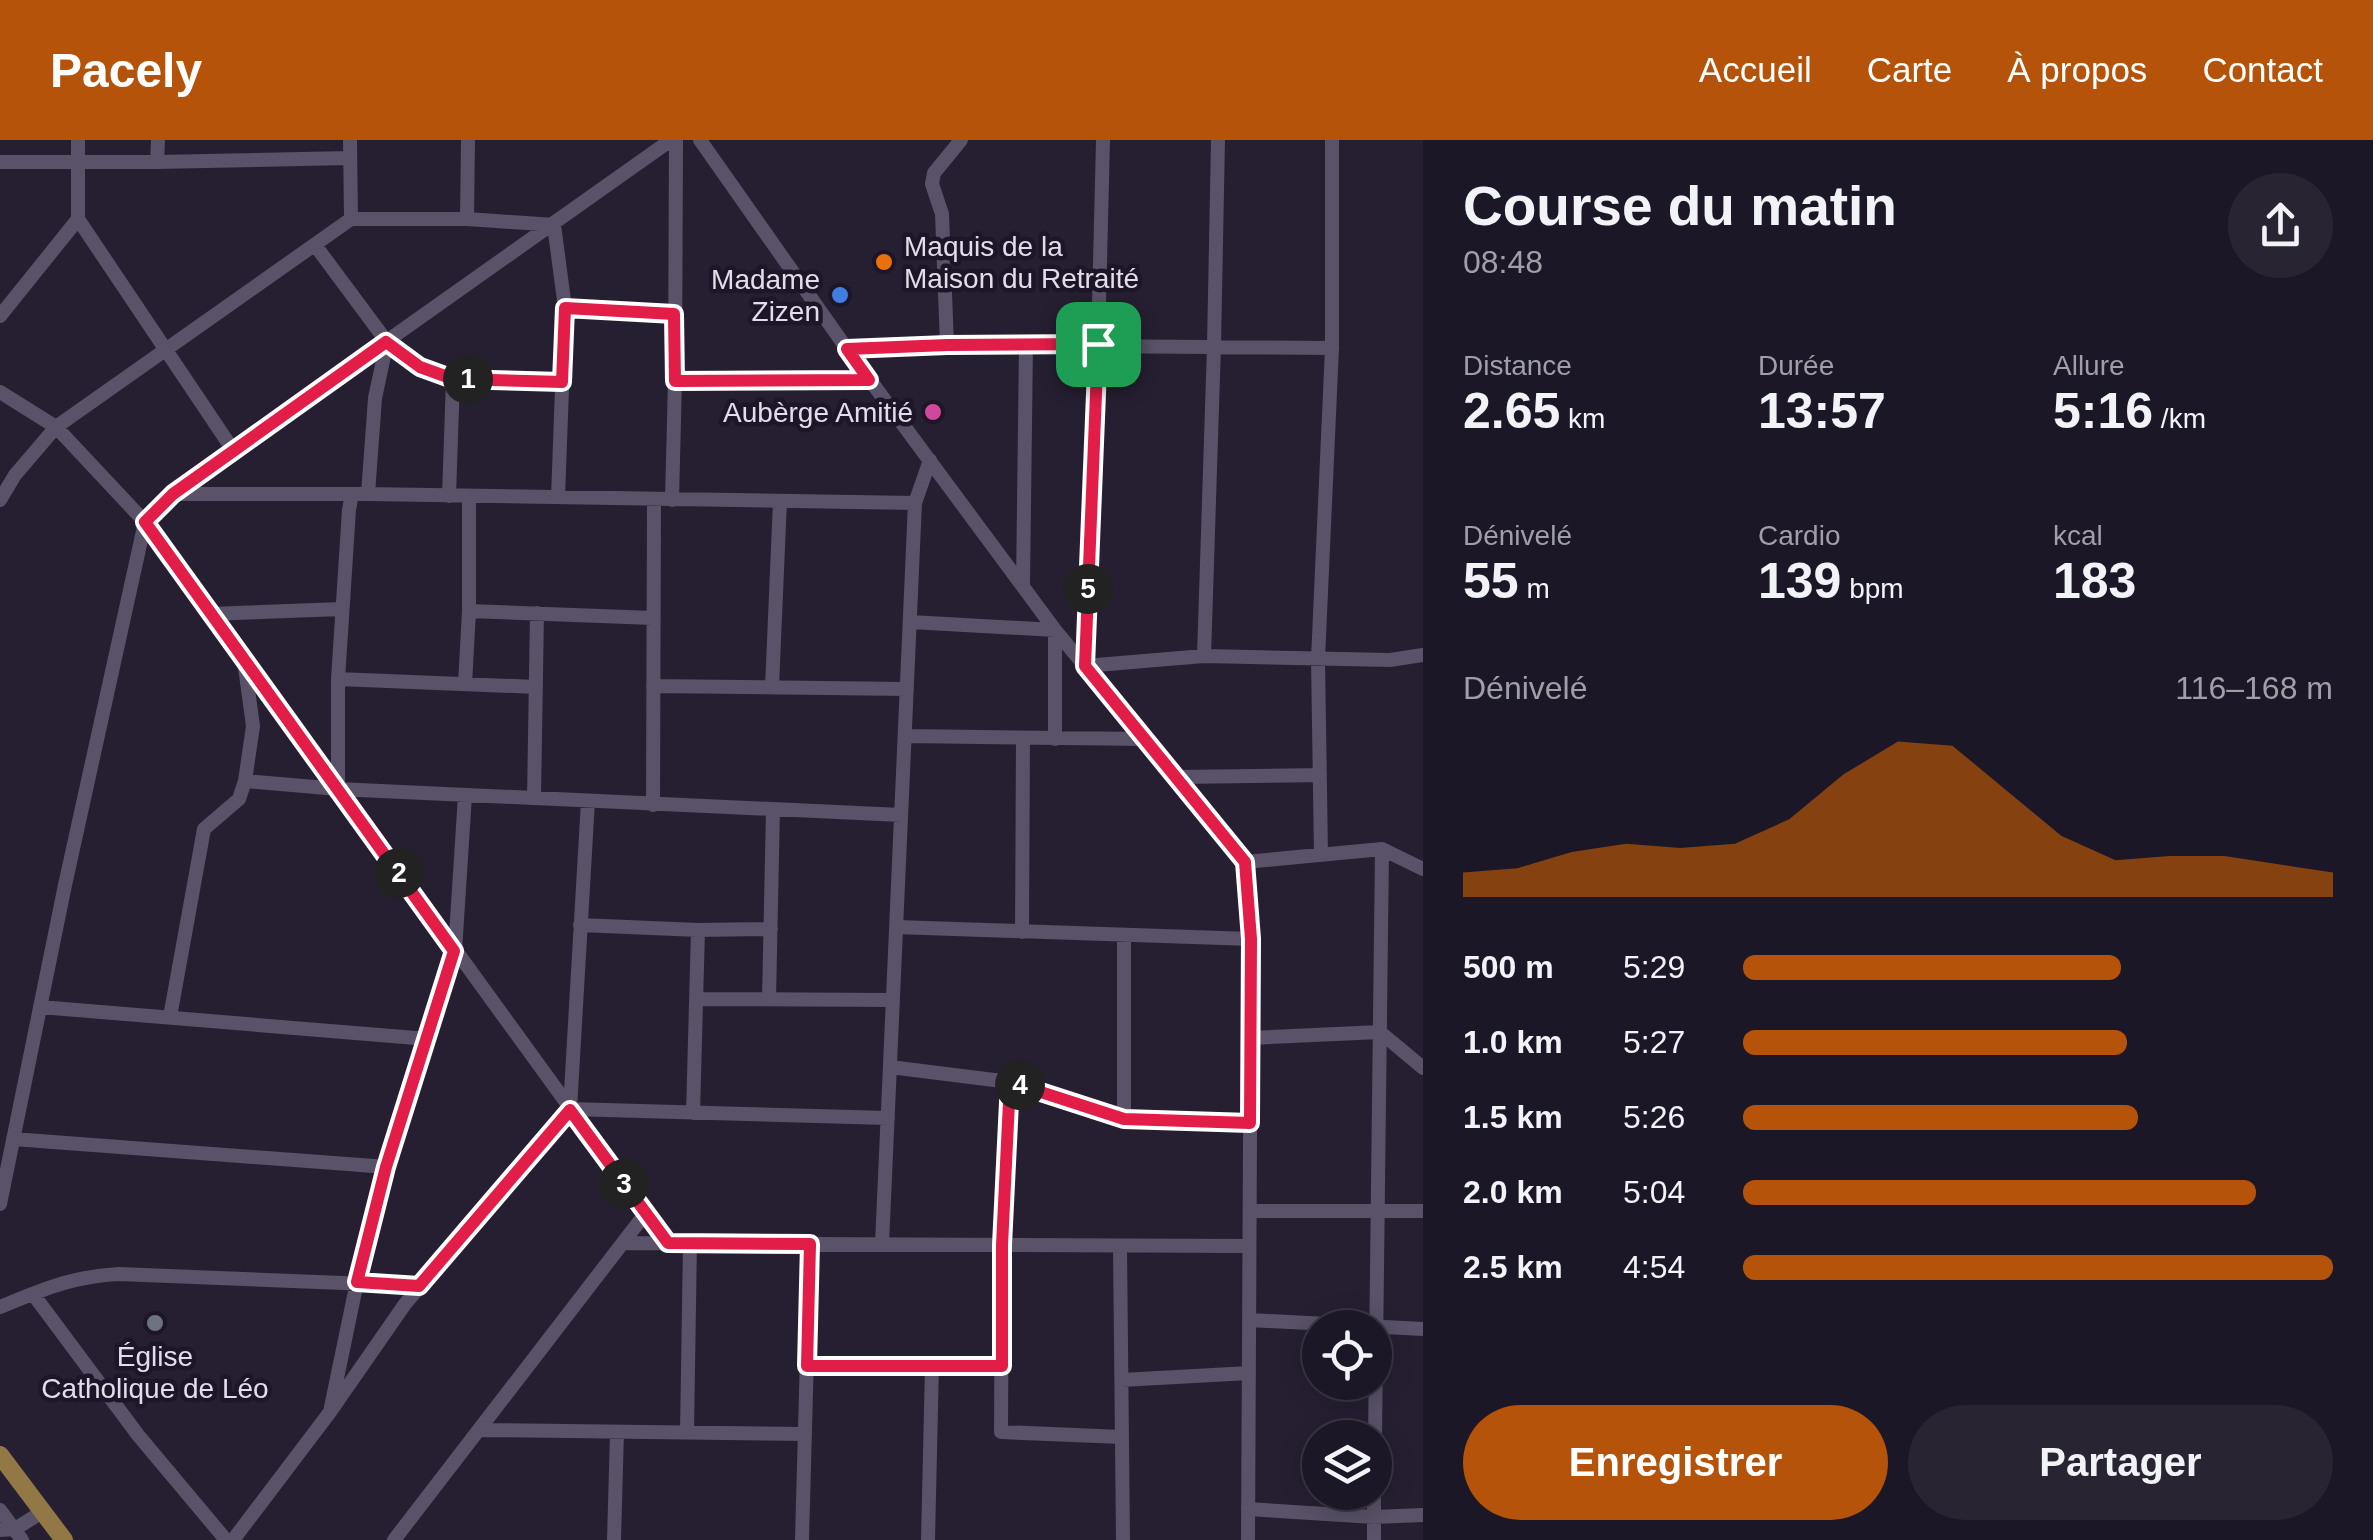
<!DOCTYPE html>
<html lang="fr">
<head>
<meta charset="utf-8">
<style>
	:root { --surface:#1c1726; --page:#292432; --text:#f1f3f6; --muted:#a09fa7; --line:#3a3643; --accent:#b45309 }
	body { margin:0; font-family:Arial,sans-serif; background:var(--page); color:var(--text); height:100vh; display:flex; flex-direction:column; font-size:38px; white-space:nowrap }
	* { box-sizing:border-box; margin:0 }
	p { font-size:32px; color:var(--muted) }
	.icon { flex:none; width:55px; height:55px; fill:none; stroke:currentColor; stroke-width:2; stroke-linecap:round; stroke-linejoin:round }
	.map { position:relative; flex:1; overflow:hidden }
	.side { display:flex; flex-direction:column; background:var(--surface); width:950px }
	.side>* { flex:none }
	.tools { position:absolute; left:1302px; top:1170px; display:grid; gap:20px }
	.tools a { display:grid; place-items:center; width:90px; height:90px; border-radius:50%; background:var(--surface); box-shadow:0 5px 25px #0003,0 0 0 2px var(--line); font-size:50px }
	.pin { position:absolute; display:grid; place-items:center; width:85px; height:85px; color:#fff; margin:-42px; border-radius:20px; box-shadow:0 5px 15px #0006 }
	.km { position:absolute; width:50px; height:50px; margin:-25px; border-radius:50%; background:#222; color:#fff; font-size:28px; line-height:50px; text-align:center }
	.round { display:grid; place-items:center; flex:none; width:105px; height:105px; border-radius:52px; background:var(--page) }
	.overview { display:flex; align-items:center; justify-content:space-between; height:170px; padding:0 40px }
	h1 { font-size:55px; font-weight:600; line-height:75px }
	.stats { display:grid; grid-template-columns:repeat(3,1fr); gap:15px; height:170px; padding:10px 40px }
	.stats div { display:grid; align-content:center }
	.stats b { font-size:50px; font-weight:600 }
	.stats small { font-size:28px; font-weight:400 }
	.stats p { font-size:28px }
	.chart { height:280px; padding:20px 40px }
	.chart p { display:flex; justify-content:space-between }
	.chart svg { width:100%; height:180px; margin-top:10px; fill:var(--accent); opacity:.7 }
	.button { display:flex; gap:20px; margin-top:auto; padding:20px 40px }
	.button a { flex:1; height:115px; border-radius:60px; background:var(--accent); color:#fff; font-size:40px; font-weight:600; line-height:115px; text-align:center }
	.button a+a { background:var(--page); color:var(--text) }
	ul { padding:0 40px; list-style:none; font-size:32px }
	li { display:grid; grid-template-columns:160px 120px 1fr; align-items:center; height:75px }
	li i { height:25px; border-radius:12px; background:var(--accent) }
	header { display:flex; align-items:center; gap:60px; box-sizing:border-box; height:140px; padding:0 50px; background:var(--accent); color:#fff }
	header strong { font-size:48px }
	nav { display:flex; gap:55px; margin-inline-start:auto; font-size:35px }
	main { display:flex; flex:1; min-height:0 }
	.map>svg:first-child { display:block }
	.lines { fill:none; stroke-linecap:round; stroke-linejoin:round }
	.minor { stroke:#595268; stroke-width:14 }
	.major { stroke:#927845; stroke-width:18 }
	.route-casing { stroke:#fff; stroke-width:20 }
	.route { stroke:#e11d48; stroke-width:12 }
	.food-dot { fill:#e8710a; stroke:#1d1628; stroke-width:4 }
	.shop-dot { fill:#3f7fe0; stroke:#1d1628; stroke-width:4 }
	.hotel-dot { fill:#d1479c; stroke:#1d1628; stroke-width:4 }
	.worship-dot { fill:#6b7280; stroke:#1d1628; stroke-width:4 }
	.labels { text-anchor:middle; dominant-baseline:central; stroke-width:9; stroke-linejoin:round; paint-order:stroke }
	.poi-label { font-size:28px; fill:#e2ddea; stroke:#1d1628; text-anchor:end }
</style>
</head>
<body>
<header>
<strong>Pacely</strong>
<nav><a>Accueil</a><a>Carte</a><a>À propos</a><a>Contact</a></nav>
</header>
<main>
<div class="map">
<svg width="1423" height="1400" viewBox="0 0 1423 1400">
	<rect width="100%" height="100%" fill="#261f32"/>
	<g class="lines">
		<!-- minor -->
		<path class="minor" d="M78,0V79L233,310
			M350,0L351,79
			M700,0L847,209L1055,490L1177,637L1245,722L1251,799L1248,1400
			M1103,0L1098,205L1085,526L1204,516L1390,520L1423,515
			M0,22H157L350,18
			M157,22L158,0
			M467,79L468,0
			M315,105L387,202L420,227L453,239L562,242
			M565,168L674,174
			M0,176L78,79
			M947,205L942,74L932,44L934,33L961,0
			M847,209L947,205L1332,208
			M675,241L869,239
			M0,252L56,287L145,382L668,1103
			M173,354H368L915,363
			M368,354L375,258L387,202
			M449,356L453,239
			M0,360L15,335L56,287L351,79H467L554,85L565,168L558,357
			M672,360L675,241L676,0
			M1023,445L1026,205
			M469,471L653,478
			M211,474L342,469
			M910,482L1055,490V599
			M1204,516L1214,206L1218,0
			M338,539L536,547
			M465,544L469,471V356
			M653,546L907,549
			M772,547L780,361
			M905,596L1145,599
			M1177,637L1320,635
			M245,641L338,649L901,675
			M338,649V539L349,370L352,354
			M534,658L537,473
			M653,665L654,359
			M1321,715L1318,519L1332,208V0
			M1245,722L1382,709L1423,729
			M580,785L698,790L771,789
			M896,787L1251,799
			M1022,792L1023,598
			M1124,795V979
			M696,859L893,860
			M769,859L773,669
			M40,867L428,899
			M170,877L204,689L239,659L245,641L253,586L244,520
			M1250,898L1380,892L1423,928
			M890,927L1010,942L1124,979L1250,983
			M1010,942L1002,1105L1001,1292L1122,1297
			M570,969L888,978
			M693,973L698,790
			M13,999L387,1027
			M0,1064L65,745L145,382L173,354L233,310L671,0
			M1250,1071H1423
			M624,1103L1249,1106
			M882,1104L915,363L930,320
			M1120,1106L1123,1400
			M33,1154L138,1295L226,1400
			M0,1167C42,1150 73,1136 119,1134L419,1146
			M1249,1180L1423,1189
			M807,1226H1002
			M1122,1240L1249,1233
			M331,1267L357,1142L387,1027L455,811L465,655
			M480,1290L805,1294
			M687,1292L690,1103
			M1375,1298L1382,709
			M1248,1369L1374,1377L1423,1375
			M0,1370L22,1400
			M0,1390L15,1389L42,1372
			M233,1400L330,1272L405,1164L570,969L588,661
			M394,1400L645,1074
			M614,1400L617,1292
			M802,1400L810,1104
			M928,1400L932,1226
			M1374,1400V1352"/>
		<!-- major -->
		<path class="major" d="M0,1315L64,1400"/>
	</g>
	<g class="lines">
		<!-- route casing -->
		<g class="route-casing">
			<path id="route" d="M565,168L674,174L675,241L869,240L847,209L947,205L1098,204L1085,526L1245,722L1251,799L1250,983L1124,979L1010,942L1002,1105V1226H807L810,1104L668,1103L570,970L419,1146L357,1142L386,1027L454,811L145,382L173,354L386,202L420,227L453,239L562,242Z"/>
		</g>
		<!-- route -->
		<use href="#route" class="route"/>
	</g>
	<!-- markers -->
	<circle class="food-dot" cx="884" cy="122" r="10"/>
	<circle class="shop-dot" cx="840" cy="155" r="10"/>
	<circle class="hotel-dot" cx="933" cy="272" r="10"/>
	<circle class="worship-dot" cx="155" cy="1183" r="10"/>
	<g class="labels">
		<!-- poi labels -->
		<g class="poi-label">
			<text x="904" y="106" text-anchor="start">Maquis de la<tspan x="904" dy="32">Maison du Retraité</tspan></text>
			<text x="820" y="139">Madame<tspan x="820" dy="32">Zizen</tspan></text>
			<text x="913" y="272">Aubèrge Amitié</text>
			<text x="155" y="1216" text-anchor="middle">Église<tspan x="155" dy="32">Catholique de Léo</tspan></text>
		</g>
	</g>
</svg>
<div class="tools">
<a><svg class="icon" aria-label="locate" viewBox="0 0 24 24"><circle cx="12" cy="12" r="6"/><path d="M12 2v4M12 18v4M2 12h4M18 12h4"/></svg></a>
<a><svg class="icon" aria-label="layers" viewBox="0 0 24 24"><path d="M12 4l9 5-9 5-9-5zM3 14l9 5 9-5"/></svg></a>
</div>
<div class="pin" style="left:1098px;top:204px;background:#1e9e55"><svg class="icon" aria-label="arrive" viewBox="0 0 24 24"><path d="M6 21V4h12l-3 4 3 4H6"/></svg></div>
<b class="km" style="left:468px;top:239px">1</b>
<b class="km" style="left:399px;top:733px">2</b>
<b class="km" style="left:624px;top:1044px">3</b>
<b class="km" style="left:1020px;top:945px">4</b>
<b class="km" style="left:1088px;top:449px">5</b>
</div>
<section class="side">
<div class="overview"><div><h1>Course du matin</h1><p>08:48</p></div><a class="round"><svg class="icon" aria-label="share" viewBox="0 0 24 24"><path d="M12 15V3M7 8l5-5 5 5M5 13v7h14v-7"/></svg></a></div>
<div class="stats">
<div><p>Distance</p><b>2.65<small> km</small></b></div>
<div><p>Durée</p><b>13:57</b></div>
<div><p>Allure</p><b>5:16<small> /km</small></b></div>
</div>
<div class="stats">
<div><p>Dénivelé</p><b>55<small> m</small></b></div>
<div><p>Cardio</p><b>139<small> bpm</small></b></div>
<div><p>kcal</p><b>183</b></div>
</div>
<div class="chart"><p><span>Dénivelé</span>116–168 m</p>
<svg viewBox="0 0 160 44" preserveAspectRatio="none"><path d="M0 44V38L10 37L20 33L30 31L40 32L50 31L60 25L70 14L80 6L90 7L100 18L110 29L120 35L130 34L140 34L150 36L160 38V44z"/></svg>
</div>
<ul>
<li><b>500 m</b>5:29<i style="width:64%"></i></li>
<li><b>1.0 km</b>5:27<i style="width:65%"></i></li>
<li><b>1.5 km</b>5:26<i style="width:67%"></i></li>
<li><b>2.0 km</b>5:04<i style="width:87%"></i></li>
<li><b>2.5 km</b>4:54<i style="width:100%"></i></li>
</ul>
<div class="button"><a>Enregistrer</a><a>Partager</a></div>
</section>
</main>
</body>
</html>
